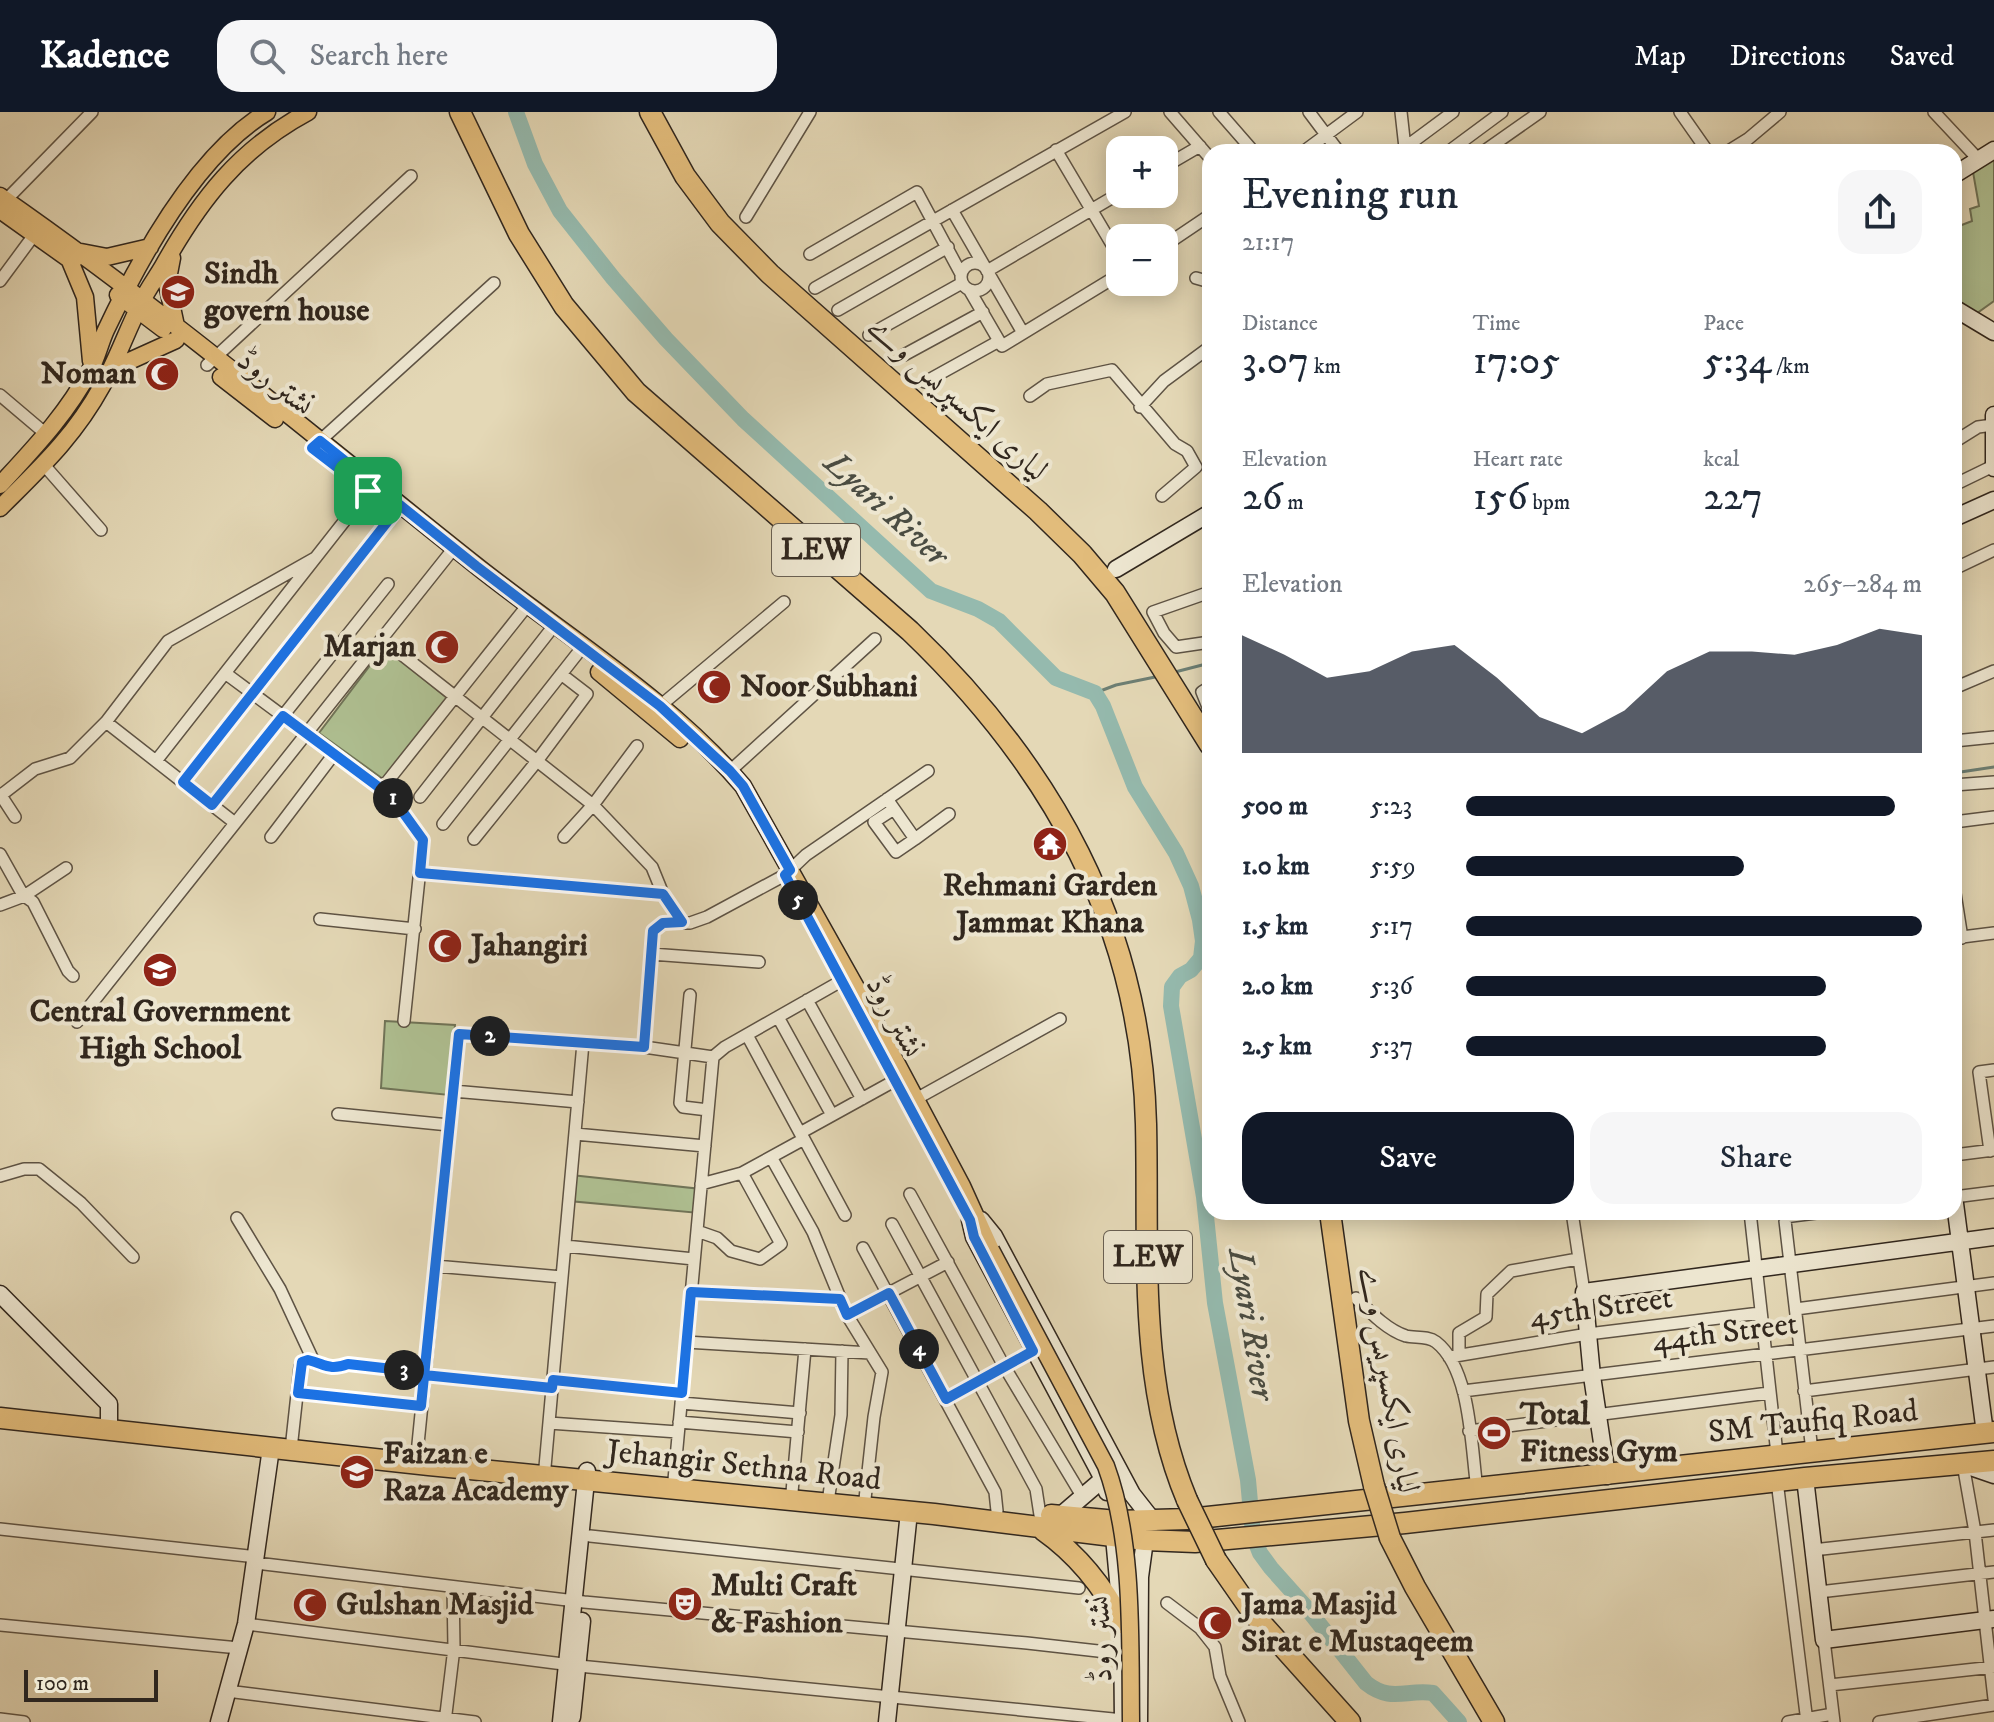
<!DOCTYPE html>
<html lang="en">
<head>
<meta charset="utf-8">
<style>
	:root { --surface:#fff; --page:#f6f6f7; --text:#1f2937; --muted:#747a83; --accent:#111827 }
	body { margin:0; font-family:"IM FELL DW Pica",Amiri,serif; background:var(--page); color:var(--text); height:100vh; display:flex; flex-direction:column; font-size:30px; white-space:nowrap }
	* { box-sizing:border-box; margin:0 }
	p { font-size:26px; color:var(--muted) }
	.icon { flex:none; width:44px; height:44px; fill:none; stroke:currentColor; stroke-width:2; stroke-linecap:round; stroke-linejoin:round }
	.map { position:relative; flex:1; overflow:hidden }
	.drawer { position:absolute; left:1202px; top:32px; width:760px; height:1076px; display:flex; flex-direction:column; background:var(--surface); border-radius:24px; box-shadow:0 4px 20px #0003 }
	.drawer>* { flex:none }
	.controls { position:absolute; left:1106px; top:24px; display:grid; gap:16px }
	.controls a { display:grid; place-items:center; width:72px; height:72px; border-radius:16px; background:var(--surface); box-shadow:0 4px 20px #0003; font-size:40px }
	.scale { position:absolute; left:24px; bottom:20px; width:134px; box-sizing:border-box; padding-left:8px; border:4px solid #31271e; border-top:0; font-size:22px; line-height:28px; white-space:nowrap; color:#31271e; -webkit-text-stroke:6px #ede6d0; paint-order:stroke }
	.pin { position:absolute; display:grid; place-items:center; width:68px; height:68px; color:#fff; margin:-34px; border-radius:16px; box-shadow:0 4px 12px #0006 }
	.km { position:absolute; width:40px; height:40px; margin:-20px; border-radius:50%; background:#222; color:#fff; font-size:22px; line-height:40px; text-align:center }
	.round { display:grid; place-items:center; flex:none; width:84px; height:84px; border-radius:24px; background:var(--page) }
	.headline { display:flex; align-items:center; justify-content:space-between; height:136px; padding:0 40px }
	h1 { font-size:44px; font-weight:600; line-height:60px }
	.figures { display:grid; grid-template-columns:repeat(3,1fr); gap:12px; height:136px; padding:8px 40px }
	.figures div { display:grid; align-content:center }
	.figures b { font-size:40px; font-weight:600 }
	.figures small { font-size:22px; font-weight:400 }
	.figures p { font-size:22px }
	.chart { height:224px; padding:16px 40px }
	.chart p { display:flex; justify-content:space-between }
	.chart svg { width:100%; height:144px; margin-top:8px; fill:var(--accent); opacity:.7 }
	.cta { display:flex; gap:16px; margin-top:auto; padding:16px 40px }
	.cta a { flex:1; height:92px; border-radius:24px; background:var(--accent); color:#fff; font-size:32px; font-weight:600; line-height:92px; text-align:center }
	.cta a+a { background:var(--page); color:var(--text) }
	ul { padding:0 40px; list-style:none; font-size:26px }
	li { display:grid; grid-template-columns:128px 96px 1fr; align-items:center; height:60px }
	li i { height:20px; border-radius:10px; background:var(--accent) }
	header { display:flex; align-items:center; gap:48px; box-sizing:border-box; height:112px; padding:0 40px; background:var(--accent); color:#fff }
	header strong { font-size:38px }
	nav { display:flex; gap:44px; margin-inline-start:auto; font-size:28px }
	.search { width:560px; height:72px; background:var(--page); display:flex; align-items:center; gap:20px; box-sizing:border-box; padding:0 28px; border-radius:24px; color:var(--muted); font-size:30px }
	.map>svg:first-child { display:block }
	.green { fill:#afc092; stroke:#707458; stroke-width:2 }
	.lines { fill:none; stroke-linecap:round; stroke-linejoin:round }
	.stream { stroke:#6d7f74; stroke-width:3 }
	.river { stroke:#95baae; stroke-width:16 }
	.street-casing { stroke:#5e5344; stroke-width:14 }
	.secondary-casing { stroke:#31271e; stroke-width:19 }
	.primary-casing { stroke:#31271e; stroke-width:19 }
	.highway-casing { stroke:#31271e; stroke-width:23 }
	.street { stroke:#ede6d0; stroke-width:11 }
	.secondary { stroke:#ede6d0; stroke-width:16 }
	.primary { stroke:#e2bc7b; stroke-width:16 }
	.highway { stroke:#e2bc7b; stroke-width:20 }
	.primary-bridge-casing { stroke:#31271e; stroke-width:19; stroke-linecap:butt }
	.highway-bridge-casing { stroke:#31271e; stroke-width:23; stroke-linecap:butt }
	.primary-bridge { stroke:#e2bc7b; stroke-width:16 }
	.highway-bridge { stroke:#e2bc7b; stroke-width:20 }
	.route-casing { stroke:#fff; stroke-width:16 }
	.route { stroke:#1a73e8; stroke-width:10 }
	.labels { text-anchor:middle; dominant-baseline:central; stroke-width:8; stroke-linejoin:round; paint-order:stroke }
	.shield { fill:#ede6d0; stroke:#696053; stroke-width:2 }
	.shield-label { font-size:30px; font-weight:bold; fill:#31271e }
	.poi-label { font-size:32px; font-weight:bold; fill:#31271e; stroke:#ede6d0; text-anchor:start }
	.street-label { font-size:32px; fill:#31271e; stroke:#ede6d0 }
	.water-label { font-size:34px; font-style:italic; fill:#4a4c42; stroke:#ede6d0 }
</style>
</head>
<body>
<header>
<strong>Kadence</strong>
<div class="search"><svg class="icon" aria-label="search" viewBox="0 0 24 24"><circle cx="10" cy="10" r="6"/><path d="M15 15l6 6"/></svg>Search here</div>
<nav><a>Map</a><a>Directions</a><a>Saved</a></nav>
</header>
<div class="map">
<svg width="1994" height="1610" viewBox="0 0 1994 1610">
	<rect width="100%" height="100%" fill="#e4d8b6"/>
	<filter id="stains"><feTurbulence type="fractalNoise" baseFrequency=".0025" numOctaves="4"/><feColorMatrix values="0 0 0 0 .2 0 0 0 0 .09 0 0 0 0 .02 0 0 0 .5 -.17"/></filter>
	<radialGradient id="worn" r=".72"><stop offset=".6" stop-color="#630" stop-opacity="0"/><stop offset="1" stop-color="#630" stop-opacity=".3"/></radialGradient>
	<!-- green -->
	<path class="green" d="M1994,47V189L1973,204L1954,192V116L1972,109L1970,97L1979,94L1973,60Z
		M384,535L447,586L383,667L319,621Z
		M385,909L455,913L449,983L381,976Z
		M571,1063L701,1077L699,1101L569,1089Z"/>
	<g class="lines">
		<!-- stream -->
		<path class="stream" d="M1175,560L1210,551
			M1095,581L1116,573L1160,564
			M1954,661L1994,655"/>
		<!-- river -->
		<path class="river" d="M516,0L535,52L560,99L613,166L666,227L743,307L931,479L978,497L999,509L1056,566L1095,581L1103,594L1135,675L1176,741L1191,774L1200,808L1203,829L1201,846L1191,858L1180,864L1172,875L1171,894L1204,1085L1215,1191L1248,1368L1253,1423L1260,1441L1271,1456L1305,1494L1366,1571C1391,1591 1406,1577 1433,1581L1459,1610"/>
		<!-- street casing -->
		<g class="street-casing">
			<path id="street" d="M1170,0L1210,46
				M1219,0L1254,40
				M1309,0L1339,40
				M1401,0L1405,36
				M1680,0L1708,40
				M1934,0L1978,47
				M1056,38L1120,146
				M1303,40L1357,0
				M1399,40L1453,0
				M1448,40L1502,0
				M1483,40L1540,0
				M1727,40L1748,27L1780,0
				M1164,55L1200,34
				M6,88L92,0
				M952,98L1023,221
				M746,105L810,0
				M1164,134L1210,103
				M810,142L917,80L961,162
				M961 165a14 14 0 1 1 28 0a14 14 0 1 1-28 0Z
				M987,159L1120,81
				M1196,166L1210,170
				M0,169L34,123
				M815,176L1125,0
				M970,179L1002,234L1120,162
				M838,198L948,135
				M869,223L962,171
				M904,243L983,200
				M207,253L411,64
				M925,270L999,229
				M0,283L46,322
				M1030,284L1047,272L1112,258L1175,332L1187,339L1196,355L1162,384
				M1140,295L1164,269L1210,235
				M1954,330L1978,315L1993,313
				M312,336L494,171
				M44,353L101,418
				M1954,373L1993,354
				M1954,457L1994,438
				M1210,480L1153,500L1164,521L1176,535L1210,530
				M382,527L593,693L652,755L663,782L682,810
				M225,561L392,685L423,728L404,909
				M1210,575L1202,580L1210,600
				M1954,576L1994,559
				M660,594L784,490
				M106,610L235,711
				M1954,629L1994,625
				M156,649L368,379
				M730,659L875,527
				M183,670L395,400
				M1954,673L1994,670
				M378,674L387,670L523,499
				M0,682L15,705
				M0,684L35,657L70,646L106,610L168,529L315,446
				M420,685L549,520
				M887,687L915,727L896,740L874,710L894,697
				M212,693L388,472
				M1954,710L1994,705
				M443,712L577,542
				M271,725L334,642
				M564,725L593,693L637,634
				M474,727L537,649L587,582L561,562
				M915,727L949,702
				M0,742L23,783L33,790L68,859L73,864
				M420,761L663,782
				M1954,775L1962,826
				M0,793L24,784L66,756
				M320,807L415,817
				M1954,826L1994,821
				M651,842L759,850
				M690,883L680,991L683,995L708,998
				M807,888L862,987
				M778,905L832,1003
				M77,910L450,441
				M747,923L800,1021
				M644,935L653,819L663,811H690L707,805L785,763L806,743L928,659
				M453,979L578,990
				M916,987L1060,907
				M338,1002L449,1013
				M575,1022L705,1034
				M804,1027L845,1103
				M1990,1039L1979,960L1994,958
				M1954,1043L1994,1038
				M771,1045L813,1120L847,1203L882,1260L874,1305L865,1387
				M0,1064L24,1057H39L81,1091L133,1145
				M701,1072L742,1061L804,1027L800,1021L896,968
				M910,1082L1004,1254L1082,1384
				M1954,1085L1994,1080
				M1572,1100L1584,1180
				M1750,1100L1777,1342
				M1784,1100L1812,1339
				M1784,1105L1824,1100
				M237,1106L280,1177L314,1250
				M892,1112L1036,1377L1040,1403
				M697,1119L717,1126L731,1139L760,1147L781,1132L742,1061
				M565,1134L694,1147
				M863,1136L995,1380L997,1399
				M435,1154L562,1165
				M691,1180L840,1187
				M1356,1186C1370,1200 1387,1218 1406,1224C1415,1226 1428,1224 1436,1230C1471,1257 1471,1335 1477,1377
				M1796,1197L1994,1171
				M847,1203L948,1150
				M686,1230L870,1241
				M1459,1243V1221L1486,1205L1487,1182L1511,1159L1578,1147
				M1449,1245L1588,1222L1760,1201
				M553,1268L682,1281
				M1463,1279L1994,1214
				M1804,1279L1994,1255
				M298,1281L421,1294
				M946,1287L1033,1239
				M681,1291L800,1301
				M679,1310L798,1320
				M549,1311L678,1320
				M1469,1319L1769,1281
				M292,1328L300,1255L306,1249C324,1250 324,1260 348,1252L419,1260L424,1263L552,1276
				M417,1342L459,922L644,935L713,945
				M1963,1352L1975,1420L1994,1587
				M545,1355L583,931
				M674,1368L713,945L725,935L843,868
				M1777,1369L1807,1610
				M792,1380L805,1237
				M829,1383L841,1303L842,1239
				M0,1417L257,1445
				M590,1424L1079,1476
				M1813,1438L1994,1418
				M256,1451L584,1490L1027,1531L1098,1539L1122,1546
				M1819,1480L1994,1460
				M1167,1491L1200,1516L1215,1535L1220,1564L1239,1610
				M246,1512L579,1554L1123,1608
				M0,1513L239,1536
				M1824,1528L1834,1610
				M1830,1573L1994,1555
				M227,1579L475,1610
				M0,1607L24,1610
				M445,1610L454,1536L453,1475
				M1788,1610L1833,1602
				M1879,1610L1994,1593"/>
		</g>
		<!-- secondary casing -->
		<g class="secondary-casing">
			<path id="secondary" d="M1954,63L1994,38
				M1954,196L1994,220
				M1994,303V356
				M1954,406L1994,388
				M1116,457L1210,401
				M1954,1084L1985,1321
				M970,1108L974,1125L1103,1367L1107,1380
				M981,1108L994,1124L1132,1382L1154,1410
				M0,1182L109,1292V1309
				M1965,1353L1994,1363
				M1607,1364L1592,1264L1584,1180L1994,1125
				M1805,1366L1824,1528L1994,1507
				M1060,1404L1103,1367
				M1114,1425L1122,1511L1123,1610
				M572,1605L582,1509
				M219,1610L246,1512L271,1336
				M561,1610L587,1359
				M887,1610L909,1400
				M1139,1610L1140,1465L1145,1428"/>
		</g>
		<!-- primary casing -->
		<g class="primary-casing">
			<path id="primary" d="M0,84C164,198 317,327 473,451C563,523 667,585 743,674L863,888L962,1074L991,1138
				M0,98L73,150
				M81,140L107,145L150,135
				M172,146L167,172L176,214
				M70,149L85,185L91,249
				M118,183L163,217
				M112,264L125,251L176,228
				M221,265L275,307
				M0,373C33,337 67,302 90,258C97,246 100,231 106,218C140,146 197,42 267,0
				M0,396C40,356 74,325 102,274C117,248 127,218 141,191C147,178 156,166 163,154C200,88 239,37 308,0
				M599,560L680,627"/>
		</g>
		<!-- highway casing -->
		<g class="highway-casing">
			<path id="highway" d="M460,0L519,122L564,194L636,280L910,519C1051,654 1141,812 1146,1012C1149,1137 1137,1269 1187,1388
				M650,0L685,64L720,111L770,162L1038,399L1082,442L1115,481L1210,633
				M1330,1100L1359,1309L1374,1374
				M0,1306L429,1353L934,1402L1145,1428L1195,1430L1405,1411L1805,1366L1994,1349
				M1051,1403L1117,1409L1189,1407L1994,1320
				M1043,1418C1077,1442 1103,1474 1122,1511
				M1390,1426L1415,1475L1494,1610
				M1216,1448L1255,1504L1350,1610"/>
		</g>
		<!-- street -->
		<use href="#street" class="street"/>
		<!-- secondary -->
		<use href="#secondary" class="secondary"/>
		<!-- primary -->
		<use href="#primary" class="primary"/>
		<!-- highway -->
		<use href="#highway" class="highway"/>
		<!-- primary-bridge casing -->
		<g class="primary-bridge-casing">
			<path id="primary-bridge" d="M991,1138L1106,1354C1134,1430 1130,1529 1131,1610"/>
		</g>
		<!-- highway-bridge casing -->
		<g class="highway-bridge-casing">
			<path id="highway-bridge" d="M1374,1374L1390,1426
				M1187,1388L1216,1448"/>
		</g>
		<!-- primary-bridge -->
		<use href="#primary-bridge" class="primary-bridge"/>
		<!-- highway-bridge -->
		<use href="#highway-bridge" class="highway-bridge"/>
	</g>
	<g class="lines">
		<!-- route casing -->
		<g class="route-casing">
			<path id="route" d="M368,379L395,400L183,670L212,693L283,604L392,685L423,728L420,761L663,782L682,810L663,811L653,819L644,935L459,922C446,1046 434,1170 421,1294L298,1281L302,1250L308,1248C325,1252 329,1259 348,1252L419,1260L424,1263L552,1276L553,1268L682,1281L691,1180L840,1187L847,1203L889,1181L946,1287L1033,1239L974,1125L970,1108L785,763L790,758L743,674L730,659L660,594L476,454L320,329L312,336L368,379"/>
		</g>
		<!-- route -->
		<use href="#route" class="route"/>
	</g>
	<!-- icons -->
	<defs>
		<g id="university-disc" transform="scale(1.8)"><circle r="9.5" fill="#8f2418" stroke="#ede6d0"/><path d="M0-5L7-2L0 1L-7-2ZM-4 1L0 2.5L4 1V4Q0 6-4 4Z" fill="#fff"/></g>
		<g id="mosque-disc" transform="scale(1.8)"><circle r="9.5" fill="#8f2418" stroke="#ede6d0"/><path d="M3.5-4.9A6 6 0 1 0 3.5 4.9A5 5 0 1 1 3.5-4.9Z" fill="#fff"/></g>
		<g id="temple-disc" transform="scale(1.8)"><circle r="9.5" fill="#8f2418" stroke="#ede6d0"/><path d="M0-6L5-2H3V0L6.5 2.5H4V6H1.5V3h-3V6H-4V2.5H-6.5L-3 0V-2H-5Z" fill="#fff"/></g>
		<g id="school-disc" transform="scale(1.8)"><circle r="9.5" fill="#8f2418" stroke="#ede6d0"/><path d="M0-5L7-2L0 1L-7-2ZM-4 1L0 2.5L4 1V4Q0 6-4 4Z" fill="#fff"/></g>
		<g id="stadium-disc" transform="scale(1.8)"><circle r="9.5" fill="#8f2418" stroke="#ede6d0"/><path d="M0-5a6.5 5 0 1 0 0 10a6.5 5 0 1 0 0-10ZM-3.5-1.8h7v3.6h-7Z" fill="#fff"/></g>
		<g id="theatre-disc" transform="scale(1.8)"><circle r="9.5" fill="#8f2418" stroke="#ede6d0"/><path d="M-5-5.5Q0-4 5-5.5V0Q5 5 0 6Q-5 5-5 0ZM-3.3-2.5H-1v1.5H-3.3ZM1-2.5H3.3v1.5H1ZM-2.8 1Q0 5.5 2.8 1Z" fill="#fff"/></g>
	</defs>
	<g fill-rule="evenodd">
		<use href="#university-disc" x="178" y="180"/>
		<use href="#mosque-disc" x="162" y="262"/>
		<use href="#mosque-disc" x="442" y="535"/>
		<use href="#mosque-disc" x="714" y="575"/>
		<use href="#temple-disc" x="1050" y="732"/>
		<use href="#mosque-disc" x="445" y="834"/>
		<use href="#school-disc" x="160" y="858"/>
		<use href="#stadium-disc" x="1494" y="1321"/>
		<use href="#university-disc" x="357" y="1360"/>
		<use href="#theatre-disc" x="685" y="1492"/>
		<use href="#mosque-disc" x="310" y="1493"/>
		<use href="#mosque-disc" x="1215" y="1511"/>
	</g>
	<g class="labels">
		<!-- shield labels -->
		<g class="shield">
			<rect x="772" y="412" width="88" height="52" rx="6"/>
			<rect x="1104" y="1119" width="88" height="52" rx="6"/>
		</g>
		<g class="shield-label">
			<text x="816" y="438">LEW</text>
			<text x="1148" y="1145">LEW</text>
		</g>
		<!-- poi labels -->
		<g class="poi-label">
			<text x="204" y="162">Sindh<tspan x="204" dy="37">govern house</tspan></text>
			<text x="136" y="262" text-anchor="end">Noman</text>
			<text x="416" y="535" text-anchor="end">Marjan</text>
			<text x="740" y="575">Noor Subhani</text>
			<text x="1050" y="774" text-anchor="middle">Rehmani Garden<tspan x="1050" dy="37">Jammat Khana</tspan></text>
			<text x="471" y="834">Jahangiri</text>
			<text x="160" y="900" text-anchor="middle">Central Government<tspan x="160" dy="37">High School</tspan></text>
			<text x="1520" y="1303">Total<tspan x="1520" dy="37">Fitness Gym</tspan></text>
			<text x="383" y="1342">Faizan e<tspan x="383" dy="37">Raza Academy</tspan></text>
			<text x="711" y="1474">Multi Craft<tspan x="711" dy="37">&amp; Fashion</tspan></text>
			<text x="336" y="1493">Gulshan Masjid</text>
			<text x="1241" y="1493">Jama Masjid<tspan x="1241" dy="37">Sirat e Mustaqeem</tspan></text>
		</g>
		<!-- street labels -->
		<g class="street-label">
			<text transform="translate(275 271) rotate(38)">نشتر روڈ</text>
			<text transform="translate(957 287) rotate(42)">لیاری ایکسپریس وے</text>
			<text transform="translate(894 905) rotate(62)">نشتر روڈ</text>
			<text transform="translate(1601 1196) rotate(-8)">45th Street</text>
			<text transform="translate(1725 1221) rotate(-7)">44th Street</text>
			<text transform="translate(1388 1268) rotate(80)">لیاری ایکسپریس وے</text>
			<text transform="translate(1813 1310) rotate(-6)">SM Taufiq Road</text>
			<text transform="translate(744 1354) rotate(6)">Jehangir Sethna Road</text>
			<text transform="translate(1101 1527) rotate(-92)">نشتر روڈ</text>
		</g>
		<!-- water labels -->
		<g class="water-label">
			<text transform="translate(886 397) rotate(42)">Lyari River</text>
			<text transform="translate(1251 1212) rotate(81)">Lyari River</text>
		</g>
	</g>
	<rect width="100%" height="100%" filter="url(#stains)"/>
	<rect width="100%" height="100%" fill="url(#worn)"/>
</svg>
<div class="controls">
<a>+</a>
<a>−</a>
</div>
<div class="scale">100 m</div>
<div class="pin" style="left:368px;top:379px;background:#1e9e55"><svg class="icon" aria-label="arrive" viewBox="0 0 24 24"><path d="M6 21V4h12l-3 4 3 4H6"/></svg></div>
<b class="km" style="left:393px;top:686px">1</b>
<b class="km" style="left:490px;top:924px">2</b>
<b class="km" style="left:404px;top:1258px">3</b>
<b class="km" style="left:919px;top:1237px">4</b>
<b class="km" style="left:798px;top:788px">5</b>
<section class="drawer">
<div class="headline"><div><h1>Evening run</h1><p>21:17</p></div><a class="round"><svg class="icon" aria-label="share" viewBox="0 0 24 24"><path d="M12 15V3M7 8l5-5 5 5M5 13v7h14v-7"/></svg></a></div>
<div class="figures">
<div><p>Distance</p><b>3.07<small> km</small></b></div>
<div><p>Time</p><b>17:05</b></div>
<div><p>Pace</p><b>5:34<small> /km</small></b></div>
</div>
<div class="figures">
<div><p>Elevation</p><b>26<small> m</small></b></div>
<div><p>Heart rate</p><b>156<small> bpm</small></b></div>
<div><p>kcal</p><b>227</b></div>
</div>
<div class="chart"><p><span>Elevation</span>265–284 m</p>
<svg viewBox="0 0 160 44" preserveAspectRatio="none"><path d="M0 44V8L10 14L20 21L30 19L40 13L50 11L60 21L70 33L80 38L90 31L100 19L110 13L120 13L130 14L140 11L150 6L160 8V44z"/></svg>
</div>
<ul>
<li><b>500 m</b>5:23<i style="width:94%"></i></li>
<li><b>1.0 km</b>5:59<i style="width:61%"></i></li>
<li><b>1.5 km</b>5:17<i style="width:100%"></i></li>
<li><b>2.0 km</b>5:36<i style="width:79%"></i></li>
<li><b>2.5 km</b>5:37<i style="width:79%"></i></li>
</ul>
<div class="cta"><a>Save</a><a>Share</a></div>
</section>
</div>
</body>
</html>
